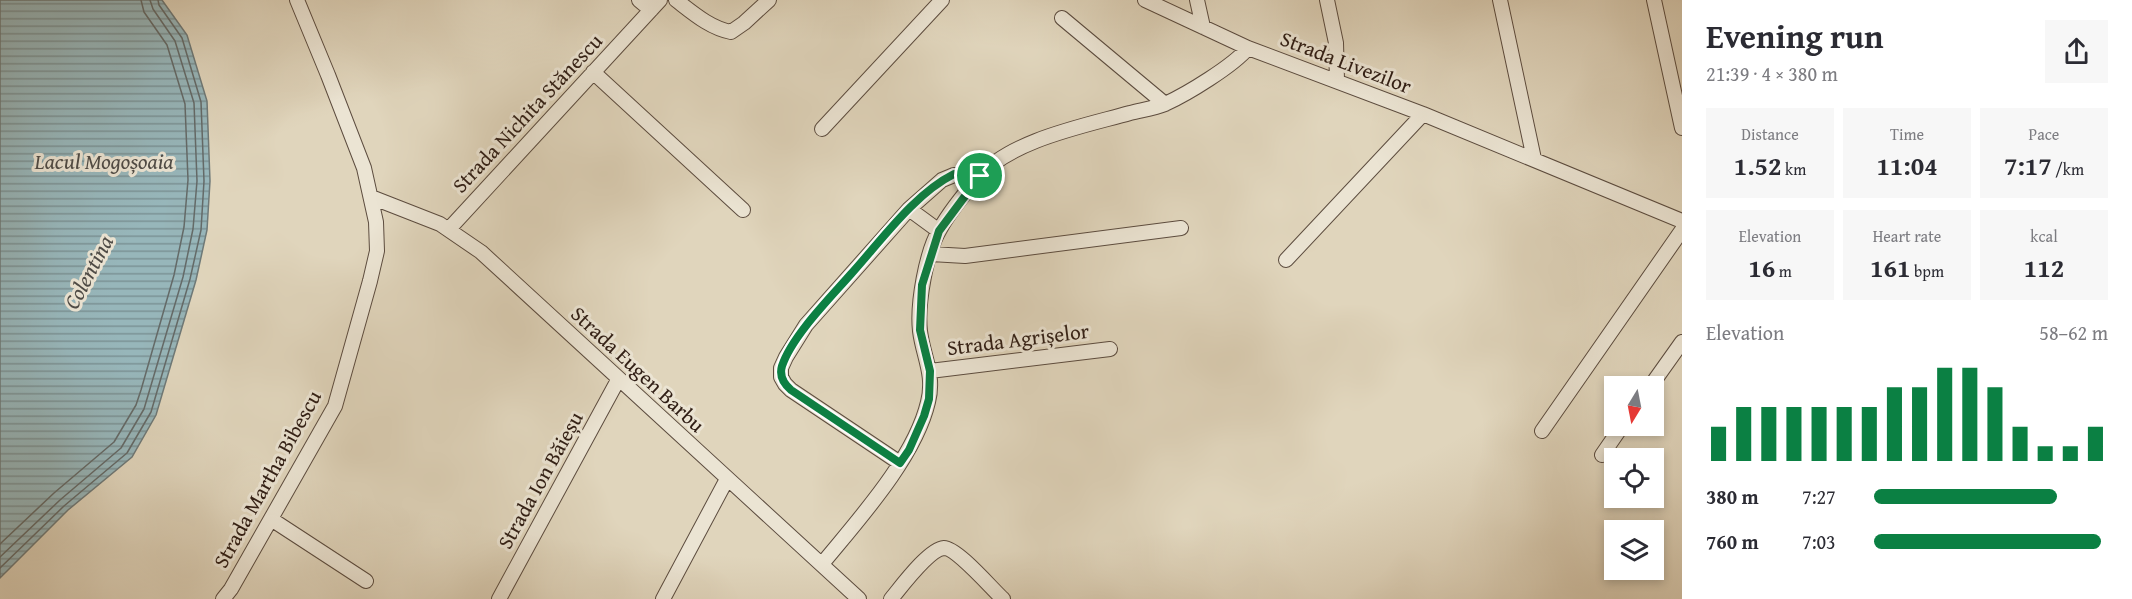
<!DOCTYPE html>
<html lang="en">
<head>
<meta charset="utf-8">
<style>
	:root { --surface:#fff; --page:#f7f7f7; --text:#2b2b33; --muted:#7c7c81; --accent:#0b8043 }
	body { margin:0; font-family:"Gentium Book Plus",serif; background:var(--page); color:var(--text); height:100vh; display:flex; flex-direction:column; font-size:22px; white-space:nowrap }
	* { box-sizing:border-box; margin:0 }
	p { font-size:20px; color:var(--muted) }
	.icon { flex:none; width:33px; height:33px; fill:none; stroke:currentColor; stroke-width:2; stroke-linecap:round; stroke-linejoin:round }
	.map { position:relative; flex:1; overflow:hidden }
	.sheet { display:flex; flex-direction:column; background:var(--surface); width:450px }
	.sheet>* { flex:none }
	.needle { width:39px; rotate:190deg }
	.tools { position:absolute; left:1604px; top:376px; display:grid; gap:12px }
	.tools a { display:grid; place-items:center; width:60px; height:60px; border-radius:0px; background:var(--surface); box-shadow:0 3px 9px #0003; font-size:30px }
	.pin { position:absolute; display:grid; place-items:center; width:51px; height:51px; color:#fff; margin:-26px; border:3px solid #fff; border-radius:50%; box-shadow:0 2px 6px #0007 }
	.round { display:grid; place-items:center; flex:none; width:63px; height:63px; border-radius:0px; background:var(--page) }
	.summary { display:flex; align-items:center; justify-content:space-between; height:102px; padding:0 24px }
	h1 { font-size:33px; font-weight:700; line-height:45px }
	.figures { display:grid; grid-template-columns:repeat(3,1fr); gap:9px; height:102px; padding:6px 24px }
	.figures div { display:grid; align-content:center; border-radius:0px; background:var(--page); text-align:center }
	.figures b { font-size:26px; font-weight:700 }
	.figures small { font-size:16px; font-weight:400 }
	.figures p { font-size:16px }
	.chart { height:168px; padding:12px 24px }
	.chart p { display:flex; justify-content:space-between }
	.chart svg { width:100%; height:108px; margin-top:6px; stroke:var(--accent); stroke-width:6 }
	ul { padding:0 24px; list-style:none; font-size:20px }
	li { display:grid; grid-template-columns:96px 72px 1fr; align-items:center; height:45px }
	li i { height:15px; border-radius:8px; background:var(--accent) }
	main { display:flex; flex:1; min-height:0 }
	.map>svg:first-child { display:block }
	.water { fill:url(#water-rules); stroke:#6e7978; stroke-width:1.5 }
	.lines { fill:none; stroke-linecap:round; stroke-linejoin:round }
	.shore { stroke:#646a68; stroke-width:1.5 }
	.minor-casing { stroke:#5c4c3f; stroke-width:16 }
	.minor { stroke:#ebe4d3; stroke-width:14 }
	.route-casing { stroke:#fff; stroke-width:12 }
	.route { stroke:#0b8043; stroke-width:8 }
	.labels { text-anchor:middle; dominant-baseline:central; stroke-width:6; stroke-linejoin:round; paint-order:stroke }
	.street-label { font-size:21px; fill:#301e15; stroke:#ebe4d3 }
	.water-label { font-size:22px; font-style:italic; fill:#4f4c47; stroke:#ebe4d3 }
</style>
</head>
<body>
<main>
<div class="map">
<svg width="1682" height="599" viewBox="0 0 1682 599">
	<defs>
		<pattern id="water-rules" width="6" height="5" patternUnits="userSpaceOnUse" patternTransform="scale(1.5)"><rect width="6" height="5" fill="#97b6ba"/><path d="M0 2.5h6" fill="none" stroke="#7c9396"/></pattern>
	</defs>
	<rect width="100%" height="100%" fill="#e0d5bc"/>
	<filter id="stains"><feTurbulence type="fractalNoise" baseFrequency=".00333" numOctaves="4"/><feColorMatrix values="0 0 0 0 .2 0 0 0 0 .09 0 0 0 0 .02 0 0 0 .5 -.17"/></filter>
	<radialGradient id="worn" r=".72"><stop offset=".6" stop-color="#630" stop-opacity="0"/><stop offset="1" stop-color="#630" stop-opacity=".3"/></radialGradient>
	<!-- water -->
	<path class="water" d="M0,0H162L187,35L207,101L210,181L207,230L196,280L156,415L132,457L68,510L0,578Z"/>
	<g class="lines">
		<!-- shore -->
		<path class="shore" d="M0,544L54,493L114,442L136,405L141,390L174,275L184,227L188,180L185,104L167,45L144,12L141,0
			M0,557L60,500L121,448L144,409L183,277L193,229L197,181L194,103L175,41L153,9L150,0
			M0,568L64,506L127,453L151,412L190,279L201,230L204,181L201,102L182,38L159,5L158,0"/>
		<!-- minor casing -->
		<g class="minor-casing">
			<path id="minor" d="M639,0L651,10
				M676,0C693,13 710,28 731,32L744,23L769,0
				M1145,0L1248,48L1423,114L1682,221
				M1197,0L1203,27
				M1327,0L1336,43L1337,80
				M1500,0L1534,159
				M1654,0L1682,128
				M1062,18L1165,104
				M593,72L743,210
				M822,129L942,0
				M371,197L440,224L481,252L859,599
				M909,209L939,231
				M449,229L660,0
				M931,254L965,256L1181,228
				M1286,260L1423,114
				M930,371L1110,349
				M1650,387L1682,342
				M1542,431L1682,230
				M1602,455L1622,426
				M900,463L791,390L785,384L781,377V368L786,357L806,325L909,209L942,180L954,175L980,176
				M271,519L366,581
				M822,564C858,520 915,458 928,402C935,375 923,356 920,331C917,304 926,252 940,229C950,211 964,194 978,178C1010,140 1084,126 1130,113C1142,110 1155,108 1165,104C1187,94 1233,66 1248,48
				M223,599L231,589L335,406L370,281L377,251L376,222L364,168L328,75L297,0
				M499,599L618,380
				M663,599L727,479
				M891,599C901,587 929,549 944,548C957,548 992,589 1003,599"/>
		</g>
		<!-- minor -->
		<use href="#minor" class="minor"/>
	</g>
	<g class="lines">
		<!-- route casing -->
		<g class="route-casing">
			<path id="route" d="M954,174L980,176L939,231L922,285L920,330L930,371L929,399L924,416L909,450L900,463L791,390C784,384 779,376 782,366C792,336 830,298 851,274C881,241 914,194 954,174Z"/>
		</g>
		<!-- route -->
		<use href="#route" class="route"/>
	</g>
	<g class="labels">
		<!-- street labels -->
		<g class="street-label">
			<text transform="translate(1346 62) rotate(21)">Strada Livezilor</text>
			<text transform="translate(527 113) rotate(-47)">Strada Nichita Stănescu</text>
			<text transform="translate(1018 339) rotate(-7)">Strada Agrișelor</text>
			<text transform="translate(638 369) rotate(43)">Strada Eugen Barbu</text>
			<text transform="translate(267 479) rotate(-61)">Strada Martha Bibescu</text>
			<text transform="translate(540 480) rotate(-61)">Strada Ion Băieșu</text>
		</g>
		<!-- water labels -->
		<g class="water-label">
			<text x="104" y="161">Lacul Mogoșoaia</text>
			<text transform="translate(88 272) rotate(-62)">Colentina</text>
		</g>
	</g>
	<rect width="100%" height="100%" filter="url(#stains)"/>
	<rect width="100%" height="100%" fill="url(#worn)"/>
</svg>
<div class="tools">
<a><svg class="needle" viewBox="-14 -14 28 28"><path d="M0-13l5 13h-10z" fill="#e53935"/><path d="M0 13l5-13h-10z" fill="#7c7c81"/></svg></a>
<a><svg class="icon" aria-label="locate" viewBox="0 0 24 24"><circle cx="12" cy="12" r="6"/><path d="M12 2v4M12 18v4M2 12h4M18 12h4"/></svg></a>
<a><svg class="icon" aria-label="layers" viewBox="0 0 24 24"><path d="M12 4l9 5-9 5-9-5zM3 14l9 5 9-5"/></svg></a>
</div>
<div class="pin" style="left:980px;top:176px;background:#1e9e55"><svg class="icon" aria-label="arrive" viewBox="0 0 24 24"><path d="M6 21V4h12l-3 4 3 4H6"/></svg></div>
</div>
<section class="sheet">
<div class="summary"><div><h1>Evening run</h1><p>21:39 · 4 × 380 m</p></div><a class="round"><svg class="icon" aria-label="share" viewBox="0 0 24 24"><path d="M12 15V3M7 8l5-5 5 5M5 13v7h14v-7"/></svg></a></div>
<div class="figures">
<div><p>Distance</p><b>1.52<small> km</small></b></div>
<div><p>Time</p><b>11:04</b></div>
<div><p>Pace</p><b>7:17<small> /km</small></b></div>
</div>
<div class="figures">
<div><p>Elevation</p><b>16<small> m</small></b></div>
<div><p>Heart rate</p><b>161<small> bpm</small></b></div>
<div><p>kcal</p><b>112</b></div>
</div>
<div class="chart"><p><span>Elevation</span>58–62 m</p>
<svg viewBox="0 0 160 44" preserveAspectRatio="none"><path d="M5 44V30M15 44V22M25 44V22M35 44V22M45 44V22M55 44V22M65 44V22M75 44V14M85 44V14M95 44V6M105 44V6M115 44V14M125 44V30M135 44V38M145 44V38M155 44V30"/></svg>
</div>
<ul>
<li><b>380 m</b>7:27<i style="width:78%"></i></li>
<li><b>760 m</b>7:03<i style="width:97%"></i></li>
</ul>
</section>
</main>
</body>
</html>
